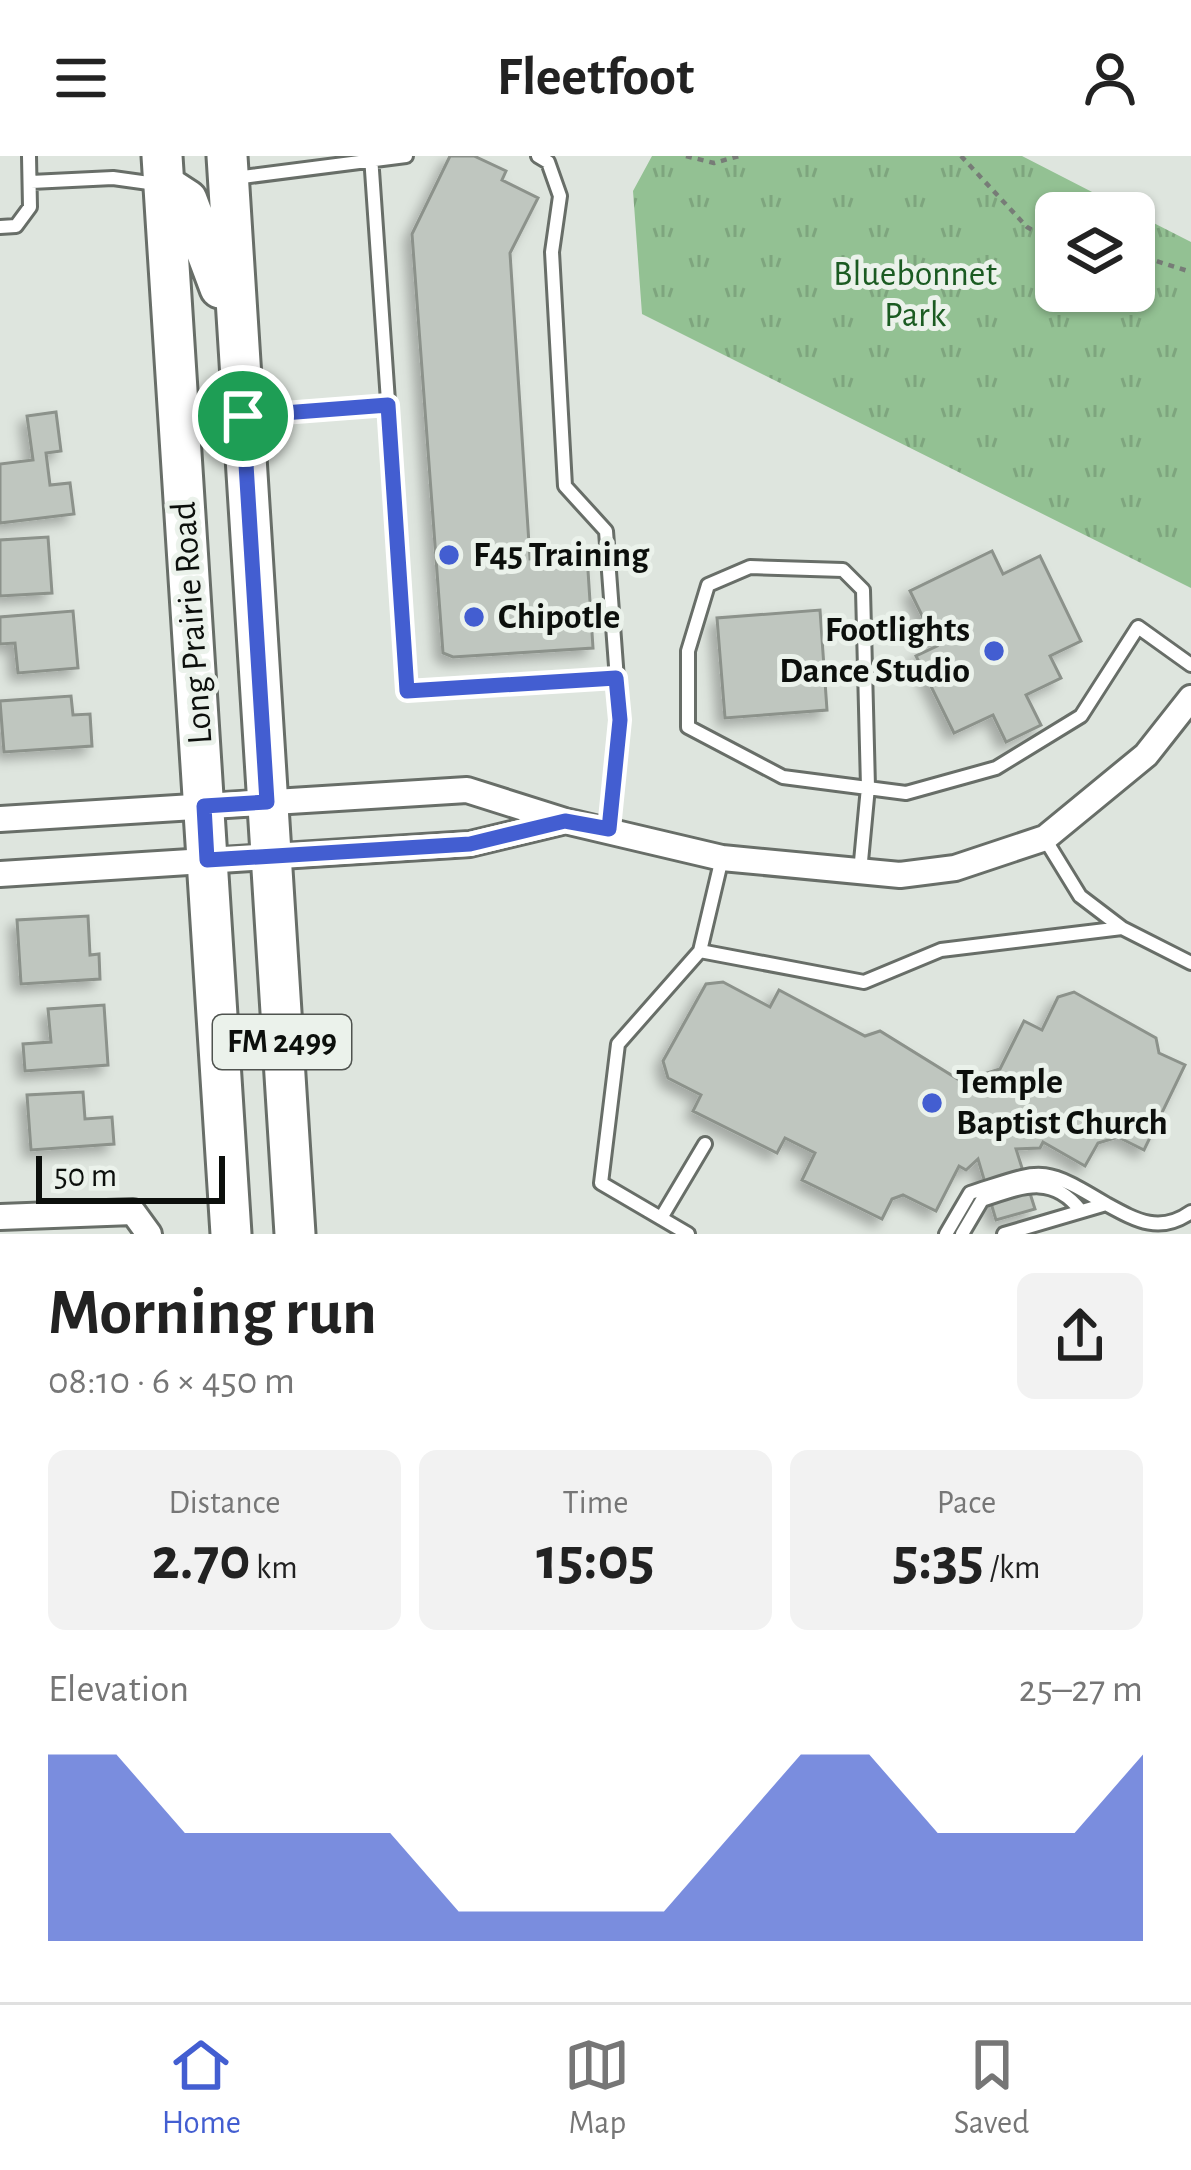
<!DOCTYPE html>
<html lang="en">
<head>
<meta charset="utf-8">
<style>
	:root { --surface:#fff; --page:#f2f2f2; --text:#222; --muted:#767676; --line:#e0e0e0; --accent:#435ed1 }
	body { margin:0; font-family:"Alegreya Sans",sans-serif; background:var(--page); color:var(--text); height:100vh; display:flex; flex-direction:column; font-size:45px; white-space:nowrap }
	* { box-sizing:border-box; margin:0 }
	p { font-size:39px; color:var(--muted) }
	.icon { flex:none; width:66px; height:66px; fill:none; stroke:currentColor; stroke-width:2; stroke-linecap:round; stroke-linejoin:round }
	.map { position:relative; height:1078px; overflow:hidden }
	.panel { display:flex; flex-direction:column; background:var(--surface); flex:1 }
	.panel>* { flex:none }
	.buttons { position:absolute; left:1035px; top:36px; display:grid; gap:24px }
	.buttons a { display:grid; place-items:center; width:120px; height:120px; border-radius:18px; background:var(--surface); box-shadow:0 3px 9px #0004; font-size:60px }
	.scale { position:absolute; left:36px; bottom:30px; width:189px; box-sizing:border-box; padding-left:12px; border:6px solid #0c0f0c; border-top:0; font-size:33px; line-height:42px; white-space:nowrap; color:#0c0f0c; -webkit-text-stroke:9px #ebf2eb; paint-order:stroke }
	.pin { position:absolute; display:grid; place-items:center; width:102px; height:102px; color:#fff; margin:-51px; border:6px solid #fff; border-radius:50%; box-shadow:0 3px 12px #0007 }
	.round { display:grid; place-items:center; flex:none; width:126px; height:126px; border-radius:18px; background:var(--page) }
	.overview { display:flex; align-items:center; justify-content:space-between; height:204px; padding:0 48px }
	h1 { font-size:66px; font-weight:600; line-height:90px }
	.figures { display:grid; grid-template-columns:repeat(3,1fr); gap:18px; height:204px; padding:12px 48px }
	.figures div { display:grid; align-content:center; border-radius:18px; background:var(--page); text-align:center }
	.figures b { font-size:60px; font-weight:600 }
	.figures small { font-size:33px; font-weight:400 }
	.figures p { font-size:33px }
	.chart { height:336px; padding:24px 48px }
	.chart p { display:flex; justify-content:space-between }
	.chart svg { width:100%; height:216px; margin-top:12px; fill:var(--accent); opacity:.7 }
	header { display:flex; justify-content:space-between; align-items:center; height:156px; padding:0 48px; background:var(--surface); font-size:54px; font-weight:600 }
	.dock { display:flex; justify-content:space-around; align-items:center; height:168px; border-top:3px solid var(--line); background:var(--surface); font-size:33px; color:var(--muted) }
	.dock a { display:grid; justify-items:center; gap:6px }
	.dock .selected { color:var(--accent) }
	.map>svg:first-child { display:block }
	.park { fill:url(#park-tufts) }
	.building { fill:#bfc6bf; stroke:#8c928b; stroke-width:3; filter:url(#shadow) }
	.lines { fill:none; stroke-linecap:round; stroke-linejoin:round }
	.service-casing { stroke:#686e68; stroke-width:18 }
	.minor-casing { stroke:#686e68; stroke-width:30 }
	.primary-casing { stroke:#686e68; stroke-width:45 }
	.path { stroke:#777c77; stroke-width:4.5; stroke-dasharray:6 6; stroke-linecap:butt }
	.service { stroke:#fff; stroke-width:12 }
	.minor { stroke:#fff; stroke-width:24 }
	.primary { stroke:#fff; stroke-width:39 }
	.route-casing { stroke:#fff; stroke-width:24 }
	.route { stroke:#435ed1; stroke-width:15 }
	.poi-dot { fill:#435ed1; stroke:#ebf2eb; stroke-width:4.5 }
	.labels { text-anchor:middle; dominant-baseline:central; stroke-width:10; stroke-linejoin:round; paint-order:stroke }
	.shield { fill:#ebf2eb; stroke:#4f534f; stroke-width:3 }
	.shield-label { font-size:33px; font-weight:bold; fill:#0c0f0c }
	.park-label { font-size:36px; fill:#1b5b22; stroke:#ebf2eb }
	.poi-label { font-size:36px; font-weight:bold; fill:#0c0f0c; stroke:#ebf2eb; text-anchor:start }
	.street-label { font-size:36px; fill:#0c0f0c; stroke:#ebf2eb }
</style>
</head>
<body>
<header><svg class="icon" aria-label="menu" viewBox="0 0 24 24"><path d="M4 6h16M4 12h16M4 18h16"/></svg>Fleetfoot<svg class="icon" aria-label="person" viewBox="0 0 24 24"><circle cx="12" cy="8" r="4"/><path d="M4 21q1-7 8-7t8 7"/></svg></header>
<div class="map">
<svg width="1191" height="1078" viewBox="0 0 1191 1078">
	<defs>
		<pattern id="park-tufts" width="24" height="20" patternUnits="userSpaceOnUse" patternTransform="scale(3)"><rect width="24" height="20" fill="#93c193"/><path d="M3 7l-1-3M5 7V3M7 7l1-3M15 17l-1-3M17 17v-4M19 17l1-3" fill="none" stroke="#7ea57e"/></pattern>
		<filter id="shadow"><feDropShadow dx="-7" dy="7" stdDeviation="6" flood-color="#0004"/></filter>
	</defs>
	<rect width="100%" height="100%" fill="#dee5de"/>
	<!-- park -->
	<path class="park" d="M652,0H1022L1133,57H1056V135H1134V57L1191,86V432L642,158L633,35Z"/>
	<!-- building -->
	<path class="building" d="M450,0H474L506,15L502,24L538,42L510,97L530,403L587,399L593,492L453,501L443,497L412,78Z
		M56,256L61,295L46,297L50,329L70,327L74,358L0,367V308L33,304L27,260Z
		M48,381L52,437L0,440V384Z
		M992,395L1003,418L1040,400L1081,485L1050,500L1061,522L1026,539L1041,569L1006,586L993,559L954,577L916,500L937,490L910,435Z
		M820,454L827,554L725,562L717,462Z
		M73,455L78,512L18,517L15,487L0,488V461Z
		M71,540L73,559L90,558L92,590L4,596L0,545Z
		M88,760L90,799L99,798L100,823L21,828L17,764Z
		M723,826L770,851L779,834L865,880L880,875L961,925L1000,913L1024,865L1042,874L1058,841L1074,836L1156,882L1159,897L1185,909L1144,994L1118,981L1098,987L1085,1010L1043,986L1040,992L1016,993L1035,1053L996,1064L978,1003L966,1014L959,1010L936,1055L903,1039L892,1043L882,1063L802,1024L815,997L785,982L777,997L693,955L701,939L668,922L663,905L706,828Z
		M104,849L108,909L25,915L23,888L51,886L48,853Z
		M83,936L85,963L112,961L114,988L31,994L27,939Z"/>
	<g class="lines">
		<!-- service casing -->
		<g class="service-casing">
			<path id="service" d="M371,0L408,534L616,522
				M538,0L548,6L560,40L552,96L565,330L606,375L620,564L609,673
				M235,22L406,0
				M31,26L113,22L156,28
				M0,71L16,70L30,51L29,0
				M251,259L388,249
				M722,702L700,795L864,826L941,794L1122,772L1080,740L1045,683
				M860,716L868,631L863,434L843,414L750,411L708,429L688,495V571L783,621L906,637L996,612L1081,560L1138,471L1191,509
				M1122,772L1191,807
				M661,1062L705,988
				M688,1078L601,1027L618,888L700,795
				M946,1078L970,1037C1042,1014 1040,1008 1106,1048
				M962,1078L982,1044C1021,1031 1052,1017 1081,1055
				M1004,1078L1106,1048C1137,1065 1160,1078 1191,1056"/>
		</g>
		<!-- minor casing -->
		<g class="minor-casing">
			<path id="minor" d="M0,663L467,634L565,665L722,702L900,719L955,712L1045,682L1146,599L1191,542
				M0,718L470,688L562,666
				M0,1061L133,1056L149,1078"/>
		</g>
		<!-- primary casing -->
		<g class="primary-casing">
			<path id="primary" d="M162,0L231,1078
				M227,0L295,1078
				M164,29L187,44L220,132"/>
		</g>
		<!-- path -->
		<path class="path" d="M686,0L714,7L739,0
			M961,0L1027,71L1056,87
			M1134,98L1191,116"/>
		<!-- service -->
		<use href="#service" class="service"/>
		<!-- minor -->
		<use href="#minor" class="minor"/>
		<!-- primary -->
		<use href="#primary" class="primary"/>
	</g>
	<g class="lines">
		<!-- route casing -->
		<g class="route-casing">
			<path id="route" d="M388,249L407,535L616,522L620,564L609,673L565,665L470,688L207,704L204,650L267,646L243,260Z"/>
		</g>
		<!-- route -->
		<use href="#route" class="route"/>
	</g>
	<!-- markers -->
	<g class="poi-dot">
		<circle cx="449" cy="399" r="12"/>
		<circle cx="474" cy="461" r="12"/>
		<circle cx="994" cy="495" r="12"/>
		<circle cx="932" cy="947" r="12"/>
	</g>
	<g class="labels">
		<!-- shield labels -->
		<rect class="shield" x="213" y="859" width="138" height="54" rx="9"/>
		<g class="shield-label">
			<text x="282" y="886">FM 2499</text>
		</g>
		<!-- park labels -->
		<g class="park-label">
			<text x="915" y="118">Bluebonnet<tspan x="915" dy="41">Park</tspan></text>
		</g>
		<!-- poi labels -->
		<g class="poi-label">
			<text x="473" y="399">F45 Training</text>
			<text x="498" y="461">Chipotle</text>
			<text x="970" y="474" text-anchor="end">Footlights<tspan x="970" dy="41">Dance Studio</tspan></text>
			<text x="956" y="926">Temple<tspan x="956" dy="41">Baptist Church</tspan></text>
		</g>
		<!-- street labels -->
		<g class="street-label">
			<text transform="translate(192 467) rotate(-94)">Long Prairie Road</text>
		</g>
	</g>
</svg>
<div class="buttons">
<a><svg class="icon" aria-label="layers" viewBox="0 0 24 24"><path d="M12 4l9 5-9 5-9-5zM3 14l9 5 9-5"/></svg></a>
</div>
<div class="scale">50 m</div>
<div class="pin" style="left:243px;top:260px;background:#1e9e55"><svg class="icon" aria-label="arrive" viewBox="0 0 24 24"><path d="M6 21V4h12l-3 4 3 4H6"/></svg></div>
</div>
<section class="panel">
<div class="overview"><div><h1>Morning run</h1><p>08:10 · 6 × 450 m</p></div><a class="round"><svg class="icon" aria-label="share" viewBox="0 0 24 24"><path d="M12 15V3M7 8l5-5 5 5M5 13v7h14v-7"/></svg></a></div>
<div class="figures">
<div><p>Distance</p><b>2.70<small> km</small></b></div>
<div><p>Time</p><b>15:05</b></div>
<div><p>Pace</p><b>5:35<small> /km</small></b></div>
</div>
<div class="chart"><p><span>Elevation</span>25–27 m</p>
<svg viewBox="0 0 160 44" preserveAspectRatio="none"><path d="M0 44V6L10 6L20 22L30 22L40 22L50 22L60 38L70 38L80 38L90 38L100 22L110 6L120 6L130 22L140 22L150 22L160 6V44z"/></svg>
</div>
</section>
<nav class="dock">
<a class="selected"><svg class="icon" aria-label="home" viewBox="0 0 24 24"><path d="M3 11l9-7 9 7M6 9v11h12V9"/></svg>Home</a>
<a><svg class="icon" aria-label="map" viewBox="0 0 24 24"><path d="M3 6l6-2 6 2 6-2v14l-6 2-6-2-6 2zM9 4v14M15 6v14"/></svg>Map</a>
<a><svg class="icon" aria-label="saved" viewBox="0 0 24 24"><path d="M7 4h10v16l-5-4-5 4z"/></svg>Saved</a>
</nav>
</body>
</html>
